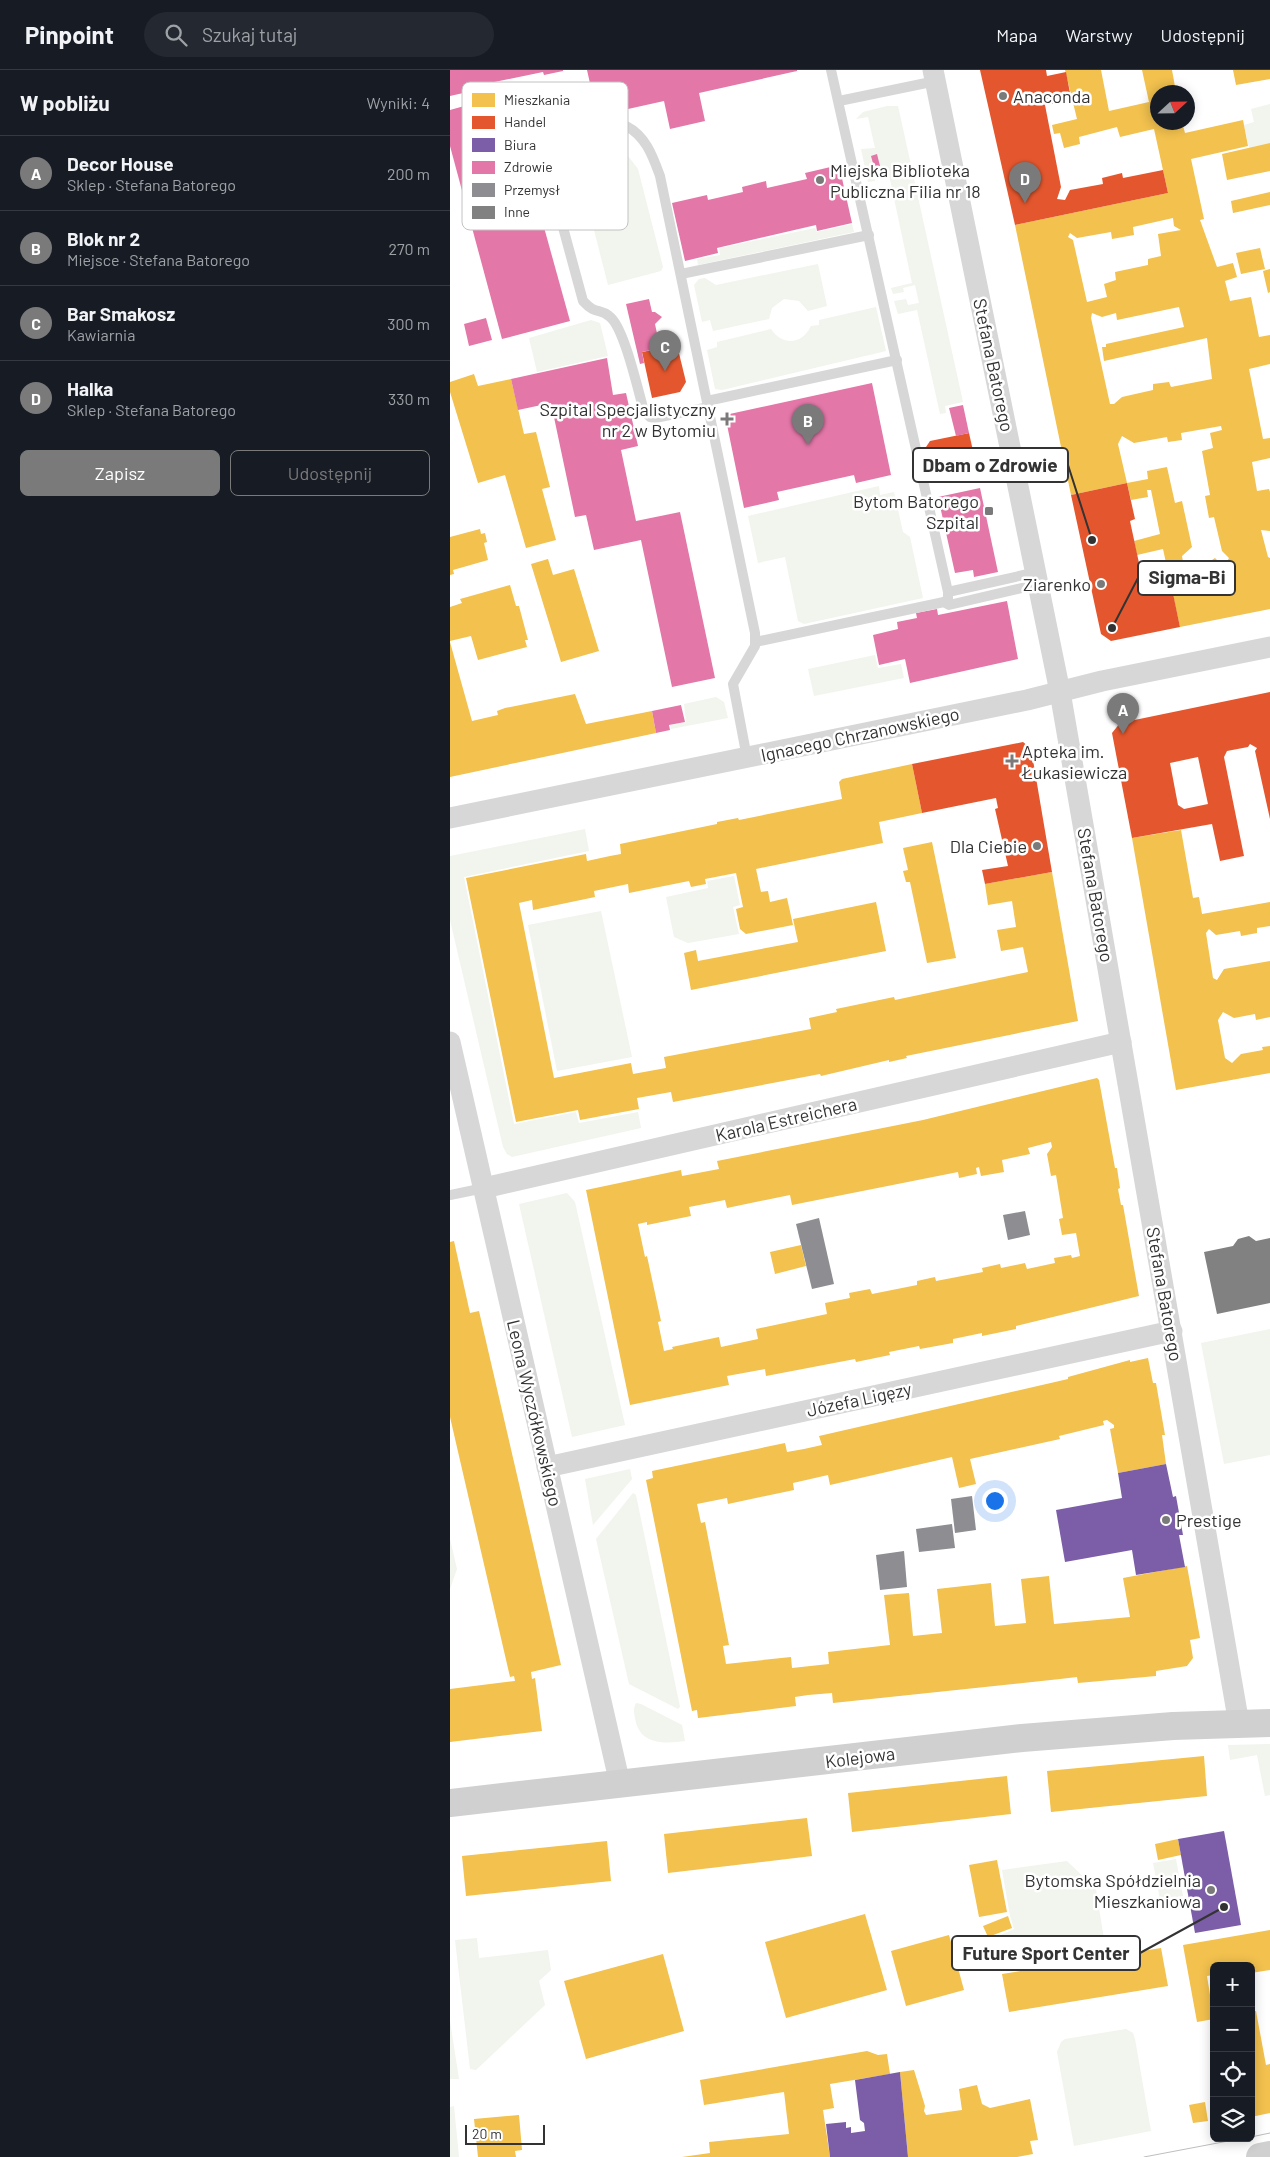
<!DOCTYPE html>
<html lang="pl">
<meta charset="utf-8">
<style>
:root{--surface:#171b24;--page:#242831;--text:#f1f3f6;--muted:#9ea1a6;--line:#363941;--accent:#7a7a7a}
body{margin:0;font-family:Barlow,sans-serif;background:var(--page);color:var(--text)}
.controls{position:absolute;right:15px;bottom:15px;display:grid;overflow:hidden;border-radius:8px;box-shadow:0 2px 12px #0003}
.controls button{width:45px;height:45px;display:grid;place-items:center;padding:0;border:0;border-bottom:1px solid var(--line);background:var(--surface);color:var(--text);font:25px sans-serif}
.compass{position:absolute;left:700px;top:15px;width:45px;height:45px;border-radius:50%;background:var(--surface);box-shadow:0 2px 12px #0003;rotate:68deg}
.scale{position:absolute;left:15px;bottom:12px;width:80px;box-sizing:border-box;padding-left:5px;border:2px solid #333;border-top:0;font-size:14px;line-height:18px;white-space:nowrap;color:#333;-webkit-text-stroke:4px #fff;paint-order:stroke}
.you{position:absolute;left:544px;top:1430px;width:18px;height:18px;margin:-12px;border:4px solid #fff;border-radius:50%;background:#1a73e8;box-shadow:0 0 0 8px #1a73e833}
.badge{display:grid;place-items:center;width:32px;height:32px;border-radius:50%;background:var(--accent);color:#fff;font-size:16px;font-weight:700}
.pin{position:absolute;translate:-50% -41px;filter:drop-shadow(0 1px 2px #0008)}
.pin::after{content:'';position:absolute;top:26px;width:18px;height:15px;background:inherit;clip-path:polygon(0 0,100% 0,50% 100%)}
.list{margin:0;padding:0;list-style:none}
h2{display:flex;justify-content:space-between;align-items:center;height:65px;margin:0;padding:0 20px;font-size:21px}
h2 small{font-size:16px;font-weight:400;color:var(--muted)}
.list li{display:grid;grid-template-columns:32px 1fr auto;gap:15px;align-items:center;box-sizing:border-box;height:75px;padding:0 20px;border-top:1px solid var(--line)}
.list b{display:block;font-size:19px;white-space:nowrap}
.list p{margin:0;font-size:16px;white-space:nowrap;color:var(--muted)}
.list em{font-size:16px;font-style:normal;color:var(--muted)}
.actions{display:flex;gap:10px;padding:15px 20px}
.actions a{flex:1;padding:11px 0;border:1px solid var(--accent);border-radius:8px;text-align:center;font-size:18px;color:var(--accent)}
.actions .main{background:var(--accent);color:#fff}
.icon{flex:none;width:28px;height:28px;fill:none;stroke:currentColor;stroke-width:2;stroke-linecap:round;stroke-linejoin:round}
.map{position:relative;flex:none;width:820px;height:2087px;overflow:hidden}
header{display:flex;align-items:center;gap:30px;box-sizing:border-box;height:70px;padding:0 25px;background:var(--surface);border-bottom:1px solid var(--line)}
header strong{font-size:24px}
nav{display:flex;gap:28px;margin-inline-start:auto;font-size:18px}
.search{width:350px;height:45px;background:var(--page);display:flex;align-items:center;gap:12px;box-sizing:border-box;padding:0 18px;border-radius:28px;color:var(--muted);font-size:19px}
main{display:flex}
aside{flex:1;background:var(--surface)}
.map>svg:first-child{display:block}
.green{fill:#f1f5ed}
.homes{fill:#f2c14e;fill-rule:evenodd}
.shops{fill:#e4572e;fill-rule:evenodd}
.offices{fill:#7b5ea7}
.health{fill:#e377a8}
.industry{fill:#8d8d92}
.building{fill:#818181}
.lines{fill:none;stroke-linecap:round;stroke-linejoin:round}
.service{stroke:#d7d7d7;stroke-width:10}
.minor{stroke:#d7d7d7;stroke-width:21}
.secondary{stroke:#d0d0d0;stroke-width:28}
.tram{stroke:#bebebe;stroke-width:1}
.poi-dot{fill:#7a7a7a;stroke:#fff;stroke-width:2}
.labels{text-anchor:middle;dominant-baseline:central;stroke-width:5;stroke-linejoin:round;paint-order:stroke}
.poi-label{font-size:18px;fill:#333;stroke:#fff;text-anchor:end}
.street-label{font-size:18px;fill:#333;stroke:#fff}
.key{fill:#fff;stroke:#c2c2c2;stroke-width:1}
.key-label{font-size:14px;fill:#333}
.leader{fill:none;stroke:#333;stroke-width:2}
.callout-dot{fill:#333;stroke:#fff;stroke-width:2}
.callout{fill:#fff;stroke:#333;stroke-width:2}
.callout-label{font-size:19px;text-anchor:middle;font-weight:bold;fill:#333}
</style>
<header>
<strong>Pinpoint</strong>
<div class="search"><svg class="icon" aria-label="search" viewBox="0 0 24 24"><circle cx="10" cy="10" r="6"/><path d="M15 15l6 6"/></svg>Szukaj tutaj</div>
<nav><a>Mapa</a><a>Warstwy</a><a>Udostępnij</a></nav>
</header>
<main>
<aside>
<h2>W pobliżu<small>Wyniki: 4</small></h2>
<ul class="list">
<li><span class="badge">A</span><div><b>Decor House</b><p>Sklep · Stefana Batorego</p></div><em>200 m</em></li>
<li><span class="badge">B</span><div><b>Blok nr 2</b><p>Miejsce · Stefana Batorego</p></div><em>270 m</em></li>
<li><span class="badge">C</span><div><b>Bar Smakosz</b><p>Kawiarnia</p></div><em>300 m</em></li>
<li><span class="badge">D</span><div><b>Halka</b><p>Sklep · Stefana Batorego</p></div><em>330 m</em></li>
</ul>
<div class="actions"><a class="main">Zapisz</a><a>Udostępnij</a></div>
</aside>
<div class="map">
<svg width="820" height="2087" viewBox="0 0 820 2087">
<rect width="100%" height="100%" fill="#fff"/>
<g class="green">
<polygon points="820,34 820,73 799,78 794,55 804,52 801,39"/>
<polygon points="437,36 448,36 513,332 495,336 496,343 490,344 467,240 448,244 444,231 456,229 458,235 469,233 465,215 453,218 454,222 443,224 441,218 462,213 438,100 423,103 425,111 418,112 411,79 425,78 418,47 406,49 413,42"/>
<polygon points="169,81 178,86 188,99 213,197 211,201 158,215 129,101 132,89"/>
<polygon points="402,154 404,162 248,195 247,189 270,185 269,178 365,158 367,162"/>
<polygon points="368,194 377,236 358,241 349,231 334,229 322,238 319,249 263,261 260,250 252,252 244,215 249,209 255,208 266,215"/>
<path d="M426,237L436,281L272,320L265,319L257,280L267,277V272L321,259C332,276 352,275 361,256L369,255V250Z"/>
<polygon points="141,250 150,253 158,286 87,302 79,268"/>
<polygon points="429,416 430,425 444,422 453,462 460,467 473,528 354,554 348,551 335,487 308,493 298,446"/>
<polygon points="425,585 428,598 451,594 454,608 364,626 358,599"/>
<polygon points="266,627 274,632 278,648 221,659 220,655 236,652 234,634"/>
<polygon points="135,759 139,781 14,807 64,1054 126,1042 129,1053 188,1042 191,1058 62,1087 57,1084 53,1077 0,850 0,786"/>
<polygon points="284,806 290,835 283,837 289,864 238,873 224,867 216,827 258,818 257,811"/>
<polygon points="151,841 182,987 107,1001 78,855"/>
<polygon points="117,1123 125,1132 175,1355 122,1367 69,1134"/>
<polygon points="820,1259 820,1385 774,1394 751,1273"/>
<polygon points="180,1399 182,1409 143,1455 135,1409"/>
<polygon points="183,1423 186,1425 230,1637 228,1639 179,1614 146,1469"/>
<polygon points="0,1469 7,1499 0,1519"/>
<path d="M186,1633L191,1634L232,1655L235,1671C215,1674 189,1675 185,1648C184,1642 183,1639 186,1633Z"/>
<polygon points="820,1674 820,1725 815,1726 807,1685 780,1690 778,1675"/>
<polygon points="726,1789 733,1826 710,1830 703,1793"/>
<polygon points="617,1791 646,1819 656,1882 555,1900 548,1866 564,1859 560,1846 552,1800"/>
<polygon points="27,1868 29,1888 98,1880 101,1900 89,1911 95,1935 26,2000 20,1999 5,1870"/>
<polygon points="0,1951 9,2009 0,2009"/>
<polygon points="676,1959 683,1963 685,1969 701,2061 624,2076 607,1982 611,1972 615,1969"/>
<polygon points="4,2036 9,2087 0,2087 0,2037"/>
</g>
<g class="homes">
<path d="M615,0H651L659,41L699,32L692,0H722L726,22H708V52H732L735,63L793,50L798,76L741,89L754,149L750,150L767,197L783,193L787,207L775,211L780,231L801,227L809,267L820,265V294L799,299L813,369L820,368V388L802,392L807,421L819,419L820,422V461L811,460L818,487L820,488V539L730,557L713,479L687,485L684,471L710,464L701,420H697L698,427L681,430L677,413L621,425L565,155L718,123L704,59L670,67L667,57L629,67L630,74L614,78L610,63L604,64L602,55L627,49ZM723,148L724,156L731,160L708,164L711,186L698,189V195L665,202L666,210L654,214L657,227L637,232L623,170L618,167L620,163L627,168L661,162L662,169L684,165L683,157ZM729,237L734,257L656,274V277H652L654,291L757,268L762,309L721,317L719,312L703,314V320L672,327L664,334H660L641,248L642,243L652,247L666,243L667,250ZM771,356L772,360L760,363L763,378L752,381L760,425L755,426L759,448L764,447L772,481L779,488L776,493L771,494L765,488L762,490L761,495L752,497L753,499L735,503L732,486L742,477L732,431L725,433L717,397L697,401L698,409L677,413L668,374L672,366L684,373L717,367L718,372L732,370L731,363Z"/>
<polygon points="783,0 820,0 820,9 786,15"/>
<polygon points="820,73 820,101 777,110 772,84"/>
<polygon points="820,122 820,135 783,143 781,131"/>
<polygon points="810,178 815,199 791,204 786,183"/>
<polygon points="820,199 820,222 818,223 813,201"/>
<polygon points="24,304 28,316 61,309 74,364 86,362 100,417 92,419 106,470 76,478 55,405 28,413 0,322 0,312"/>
<polygon points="30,459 31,464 35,463 37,472 34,473 38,490 3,500 4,504 0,505 0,467"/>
<polygon points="98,489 103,505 124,499 149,581 111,592 81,494"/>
<polygon points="60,515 66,536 69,536 78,570 75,570 77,577 28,590 21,566 0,571 0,537 12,533 10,529"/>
<polygon points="0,572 22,651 48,645 47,641 55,638 125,624 136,654 202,641 206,663 0,707"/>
<polygon points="462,694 472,743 429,752 433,773 306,799 311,822 318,821 320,832 337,828 343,855 296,864 290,859 286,839 293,837 286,803 255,809 256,814 241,817 239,811 179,823 178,814 144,821 145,827 83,840 82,830 69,833 104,1008 181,993 183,1004 216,998 214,987 361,959 359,948 387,942 386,939 444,927 445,930 578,902 573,877 551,881 547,860 566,857 562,831 538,835 535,814 602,802 628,951 456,986 457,988 439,992 439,990 371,1006 370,1004 223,1032 221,1022 187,1028 189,1039 130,1050 128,1040 66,1052 16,808 136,784 137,791 160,786 171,784 170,774 267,754 267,752 288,748 289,750 392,729 389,712 392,709"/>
<polygon points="731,760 743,828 749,827 752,844 820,832 820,856 807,858 807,863 791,866 790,861 766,865 759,859 756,863 763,908 767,910 774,899 820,891 820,947 806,950 805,944 784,948 773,942 768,950 775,988 782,993 791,984 813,980 812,977 820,976 820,1003 726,1020 682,768"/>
<polygon points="482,772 506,888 477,893 460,812 456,812 453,801 458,800 453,778"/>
<polygon points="426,832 436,881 241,920 234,883 246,880 248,891 348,872 343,849"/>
<path d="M647,1008L649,1010L665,1098H667L670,1118L668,1119L671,1135H673L689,1226L566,1256V1259L532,1266V1263L503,1269V1273L470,1279L469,1276L439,1282L440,1285L406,1292L405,1289L316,1306L315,1299L277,1306L279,1315L180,1335L136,1120L231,1100L232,1106L269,1099L267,1091L473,1050ZM601,1072L602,1077L597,1084L601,1106L606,1105L613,1148L609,1149L612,1165L626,1163L630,1186L622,1188L621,1185L604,1188L605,1193L577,1199L575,1193L551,1198L550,1194L532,1198L533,1202L486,1211L485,1207L467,1211V1215L422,1224L420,1219L399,1223L400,1228L375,1233L377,1244L306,1259L308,1269L271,1277L269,1267L222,1277L223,1279L214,1281L208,1252L211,1251L197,1186L195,1187L188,1154L197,1152V1155L241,1146L239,1137L275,1130L277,1138L340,1125L342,1135L508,1102L509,1108L527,1104L526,1098L529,1097L531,1106L554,1102L552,1090L580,1084L578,1078Z"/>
<polygon points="4,1171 20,1243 29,1241 111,1595 81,1602 82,1609 85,1608 92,1661 0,1672 0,1619 65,1611 64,1606 60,1607 0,1347 0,1172"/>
<polygon points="351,1175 356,1196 325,1204 320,1182"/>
<polygon points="698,1288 703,1313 706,1313 715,1365 712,1365 716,1394 668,1403 660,1359 664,1358 664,1355 657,1350 653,1351 654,1355 609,1366 610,1369 520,1389 526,1414 509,1418 502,1387 380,1415 378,1405 343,1413 344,1420 278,1434 277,1428 247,1434 251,1453 255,1452 279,1575 273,1576 276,1594 341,1587 342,1598 379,1594 378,1582 440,1575 434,1525 459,1523 463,1566 492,1563 487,1519 541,1513 545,1556 576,1553 571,1509 599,1506 604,1554 680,1547 673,1508 737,1496 750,1568 740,1570 743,1588 737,1596 706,1601 706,1606 628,1613 627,1607 610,1609 383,1633 382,1623 358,1625 345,1627 346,1636 248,1648 247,1640 242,1641 196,1410 203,1408 202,1401 335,1373 337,1382 354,1379 372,1375 369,1366 618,1309 618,1307 680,1290 680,1292"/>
<polygon points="754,1686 757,1726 601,1742 597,1701"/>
<polygon points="557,1706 561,1744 402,1762 398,1723"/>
<polygon points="357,1748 362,1786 218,1803 214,1764"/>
<polygon points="728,1769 731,1785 708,1790 705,1774"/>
<polygon points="157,1771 161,1811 16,1826 12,1786"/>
<polygon points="547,1790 557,1842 529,1847 519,1795"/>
<polygon points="415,1844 437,1920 336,1948 315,1872"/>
<polygon points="558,1846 562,1858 538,1867 533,1856"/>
<polygon points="820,1860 820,1900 801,1903 801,1896 764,1896 764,1905 757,1906 761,1931 764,1930 764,1949 747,1952 733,1875"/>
<polygon points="499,1865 514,1920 456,1936 441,1881"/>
<polygon points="711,1878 718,1916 559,1942 552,1904"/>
<polygon points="213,1884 234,1961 136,1989 114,1911"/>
<polygon points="806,1941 816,1995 820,1994 820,2043 801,2047 801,1942"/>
<polygon points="417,1981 428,1985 437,1984 440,2004 380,2014 384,2038 373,2040 380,2087 232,2087 260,2083 259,2072 339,2064 334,2022 254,2035 250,2010"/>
<polygon points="464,2000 475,2036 474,2041 476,2045 512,2040 509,2019 527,2015 532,2034 540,2038 580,2029 588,2070 580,2071 583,2084 567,2087 458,2087 450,2002"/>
<polygon points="755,2032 758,2051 743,2053 739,2035"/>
<polygon points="69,2045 72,2080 65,2081 66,2087 28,2087 24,2049"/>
</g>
<g class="shops">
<polygon points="530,0 596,0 597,6 616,2 620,23 605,26 607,33 595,35 611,117 607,129 615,130 620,120 653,114 652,108 672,103 673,108 713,100 718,123 565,155"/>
<polygon points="227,275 236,312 230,322 202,328 192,282"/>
<polygon points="519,363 526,394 481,403 476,377 480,371"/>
<polygon points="677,413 685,449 680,451 692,507 699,513 720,509 730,557 661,571 651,564 621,425"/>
<path d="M820,622V749L805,681L807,678L800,674L798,677L777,681L774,687L794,786L770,791L762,754L682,768L662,663L670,653ZM748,687L758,734L734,739L728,735L720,693Z"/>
<polygon points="573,672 578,676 581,690 583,690 602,802 535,814 532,800 558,796 545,739 548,738 546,728 472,743 462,694"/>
</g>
<g class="offices">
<polygon points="716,1394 723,1427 726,1426 733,1465 729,1465 735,1497 686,1505 682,1480 615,1492 606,1440 672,1428 668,1403"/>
<polygon points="774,1761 791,1855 745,1863 728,1769"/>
<polygon points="450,2002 458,2087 380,2087 376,2054 396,2052 396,2058 401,2057 401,2063 415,2061 414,2053 410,2050 405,2010"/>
</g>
<g class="health">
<polygon points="0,0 113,0 113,1 94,5 93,2 30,15 31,19 0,26"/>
<polygon points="137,0 347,0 347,1 249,23 255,51 220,59 214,31 178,39 177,33 146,40"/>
<polygon points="57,24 120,251 52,269 0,76 0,40"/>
<polygon points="427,84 430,96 424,97 421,86"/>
<polygon points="389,95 402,153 367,161 366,155 267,178 268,183 235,191 222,133 257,125 258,130 293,122 292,117 316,111 317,118 357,109 355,103"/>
<polygon points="199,229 202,242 205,242 212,247 205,254 210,278 192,282 194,293 190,294 176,234"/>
<polygon points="36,248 42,270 19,276 14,254"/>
<polygon points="157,288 163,325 176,323 188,376 171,380 186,451 230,442 265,608 222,617 191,470 144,480 136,445 125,447 101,333 68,340 61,309"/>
<polygon points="422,313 441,405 406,413 404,405 327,422 329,430 294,438 275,345"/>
<polygon points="513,335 519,363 506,366 499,338"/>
<polygon points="530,418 548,502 524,507 523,500 505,503 488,427"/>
<polygon points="557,531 568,589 460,613 455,589 429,595 423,565 448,559 447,552 467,548 466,543 487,539 488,545"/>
<polygon points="231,635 235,652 219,655 220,660 206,663 202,641"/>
</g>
<g class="industry">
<polygon points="575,1141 580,1165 558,1170 553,1145"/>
<polygon points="369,1148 384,1214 362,1219 346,1154"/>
<polygon points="522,1426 526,1460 505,1463 501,1429"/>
<polygon points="502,1454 505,1478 469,1482 466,1459"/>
<polygon points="454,1481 457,1517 430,1520 426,1485"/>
</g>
<polygon class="building" points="799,1166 806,1171 820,1168 820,1233 767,1244 754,1182 783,1176 788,1169"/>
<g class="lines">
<g class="service">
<polyline points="389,31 486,11"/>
<polyline points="231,204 419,165"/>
<polyline points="257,331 447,290"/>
<path d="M259,337L205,348L200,347L194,341C188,321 174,256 159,246C149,238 146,245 133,231L98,102C98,92 97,81 102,72C112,53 159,47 176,56C196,66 203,87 210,106L305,563V576L283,614L297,688"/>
<polyline points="498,522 587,502"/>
<polyline points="494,532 499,535 589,514"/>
<polyline points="305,572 494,532 498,529 498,522 381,0"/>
<polyline points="0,1125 34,1118"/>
</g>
<g class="minor">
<polyline points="483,0 610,622 789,1654"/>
<polyline points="0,748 577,630 652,611 820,577"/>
<polyline points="0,972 170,1714"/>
<polyline points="34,1118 671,972"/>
<polyline points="97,1397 722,1261"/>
</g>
<g class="secondary">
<polyline points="0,1733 572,1668 723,1656 820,1653"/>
<polyline points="810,2087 820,2085"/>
</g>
<g class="tram">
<polyline points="801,2067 820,2063"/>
<polyline points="694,2087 794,2068"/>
</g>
</g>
<g class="poi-dot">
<circle cx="553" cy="26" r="5"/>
<circle cx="370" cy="110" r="5"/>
<path d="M274.5 341.5h5v5h5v5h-5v5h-5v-5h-5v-5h5z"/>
<rect x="534" y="436" width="10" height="10" rx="2.5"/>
<circle cx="651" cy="514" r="5"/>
<path d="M559.5 683.5h5v5h5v5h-5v5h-5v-5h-5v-5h5z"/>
<circle cx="587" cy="776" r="5"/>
<circle cx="716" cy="1450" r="5"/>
<circle cx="761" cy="1820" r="5"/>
</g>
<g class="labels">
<g class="poi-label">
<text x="563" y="26" text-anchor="start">Anaconda</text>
<text x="380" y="100" text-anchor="start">Miejska Biblioteka<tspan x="380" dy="21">Publiczna Filia nr 18</tspan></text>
<text x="266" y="339">Szpital Specjalistyczny<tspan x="266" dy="21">nr 2 w Bytomiu</tspan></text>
<text x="529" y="431">Bytom Batorego<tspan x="529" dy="21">Szpital</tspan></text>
<text x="641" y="514">Ziarenko</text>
<text x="572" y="681" text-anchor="start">Apteka im.<tspan x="572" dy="21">Łukasiewicza</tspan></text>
<text x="577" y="776">Dla Ciebie</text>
<text x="726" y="1450" text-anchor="start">Prestige</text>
<text x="751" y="1810">Bytomska Spółdzielnia<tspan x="751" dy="21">Mieszkaniowa</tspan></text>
</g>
<g class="street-label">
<text transform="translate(544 295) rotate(78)">Stefana Batorego</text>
<text transform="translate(410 664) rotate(-12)">Ignacego Chrzanowskiego</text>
<text transform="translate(646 825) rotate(80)">Stefana Batorego</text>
<text transform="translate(336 1049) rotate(-13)">Karola Estreichera</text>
<text transform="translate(715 1224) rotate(80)">Stefana Batorego</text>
<text transform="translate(409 1329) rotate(-12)">Józefa Ligęzy</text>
<text transform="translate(85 1343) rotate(77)">Leona Wyczółkowskiego</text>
<text transform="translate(410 1687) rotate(-7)">Kolejowa</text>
</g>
</g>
<rect x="12" y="12" width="166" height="148" rx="8" class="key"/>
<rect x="22" y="23" width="23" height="14" fill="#f2c14e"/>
<rect x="22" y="46" width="23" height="13" fill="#e4572e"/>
<rect x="22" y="68" width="23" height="14" fill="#7b5ea7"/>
<rect x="22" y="91" width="23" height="13" fill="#e377a8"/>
<rect x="22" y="113" width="23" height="14" fill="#8d8d92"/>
<rect x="22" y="136" width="23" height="13" fill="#818181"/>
<g class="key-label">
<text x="54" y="35">Mieszkania</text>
<text x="54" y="57">Handel</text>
<text x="54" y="80">Biura</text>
<text x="54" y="102">Zdrowie</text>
<text x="54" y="125">Przemysł</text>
<text x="54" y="147">Inne</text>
</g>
<path class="leader" d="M642 470L618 395M662 558L688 508M774 1837L690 1883"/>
<g class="callout-dot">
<circle cx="642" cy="470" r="5"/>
<circle cx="662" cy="558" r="5"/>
<circle cx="774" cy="1837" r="5"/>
</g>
<g class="callout">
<rect x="463" y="378" width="155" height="34" rx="5"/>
<rect x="688" y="491" width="97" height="34" rx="5"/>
<rect x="502" y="1866" width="188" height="34" rx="5"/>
</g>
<g class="callout-label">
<text x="540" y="402">Dbam o Zdrowie</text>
<text x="737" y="514">Sigma-Bi</text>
<text x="596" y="1890">Future Sport Center</text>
</g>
</svg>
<div class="controls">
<button>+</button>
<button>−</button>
<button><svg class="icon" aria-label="locate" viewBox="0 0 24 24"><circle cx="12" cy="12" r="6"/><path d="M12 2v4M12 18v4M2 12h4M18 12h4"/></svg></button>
<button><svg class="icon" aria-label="layers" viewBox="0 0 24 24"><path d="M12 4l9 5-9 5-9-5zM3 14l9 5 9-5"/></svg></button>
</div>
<svg class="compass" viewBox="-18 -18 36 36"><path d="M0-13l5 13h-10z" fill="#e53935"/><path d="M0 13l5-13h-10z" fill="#9ea1a6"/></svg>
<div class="scale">20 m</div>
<div class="you"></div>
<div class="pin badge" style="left:673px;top:664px">A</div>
<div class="pin badge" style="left:358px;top:375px">B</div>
<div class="pin badge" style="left:215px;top:301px">C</div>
<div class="pin badge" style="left:575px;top:133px">D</div>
</div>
</main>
